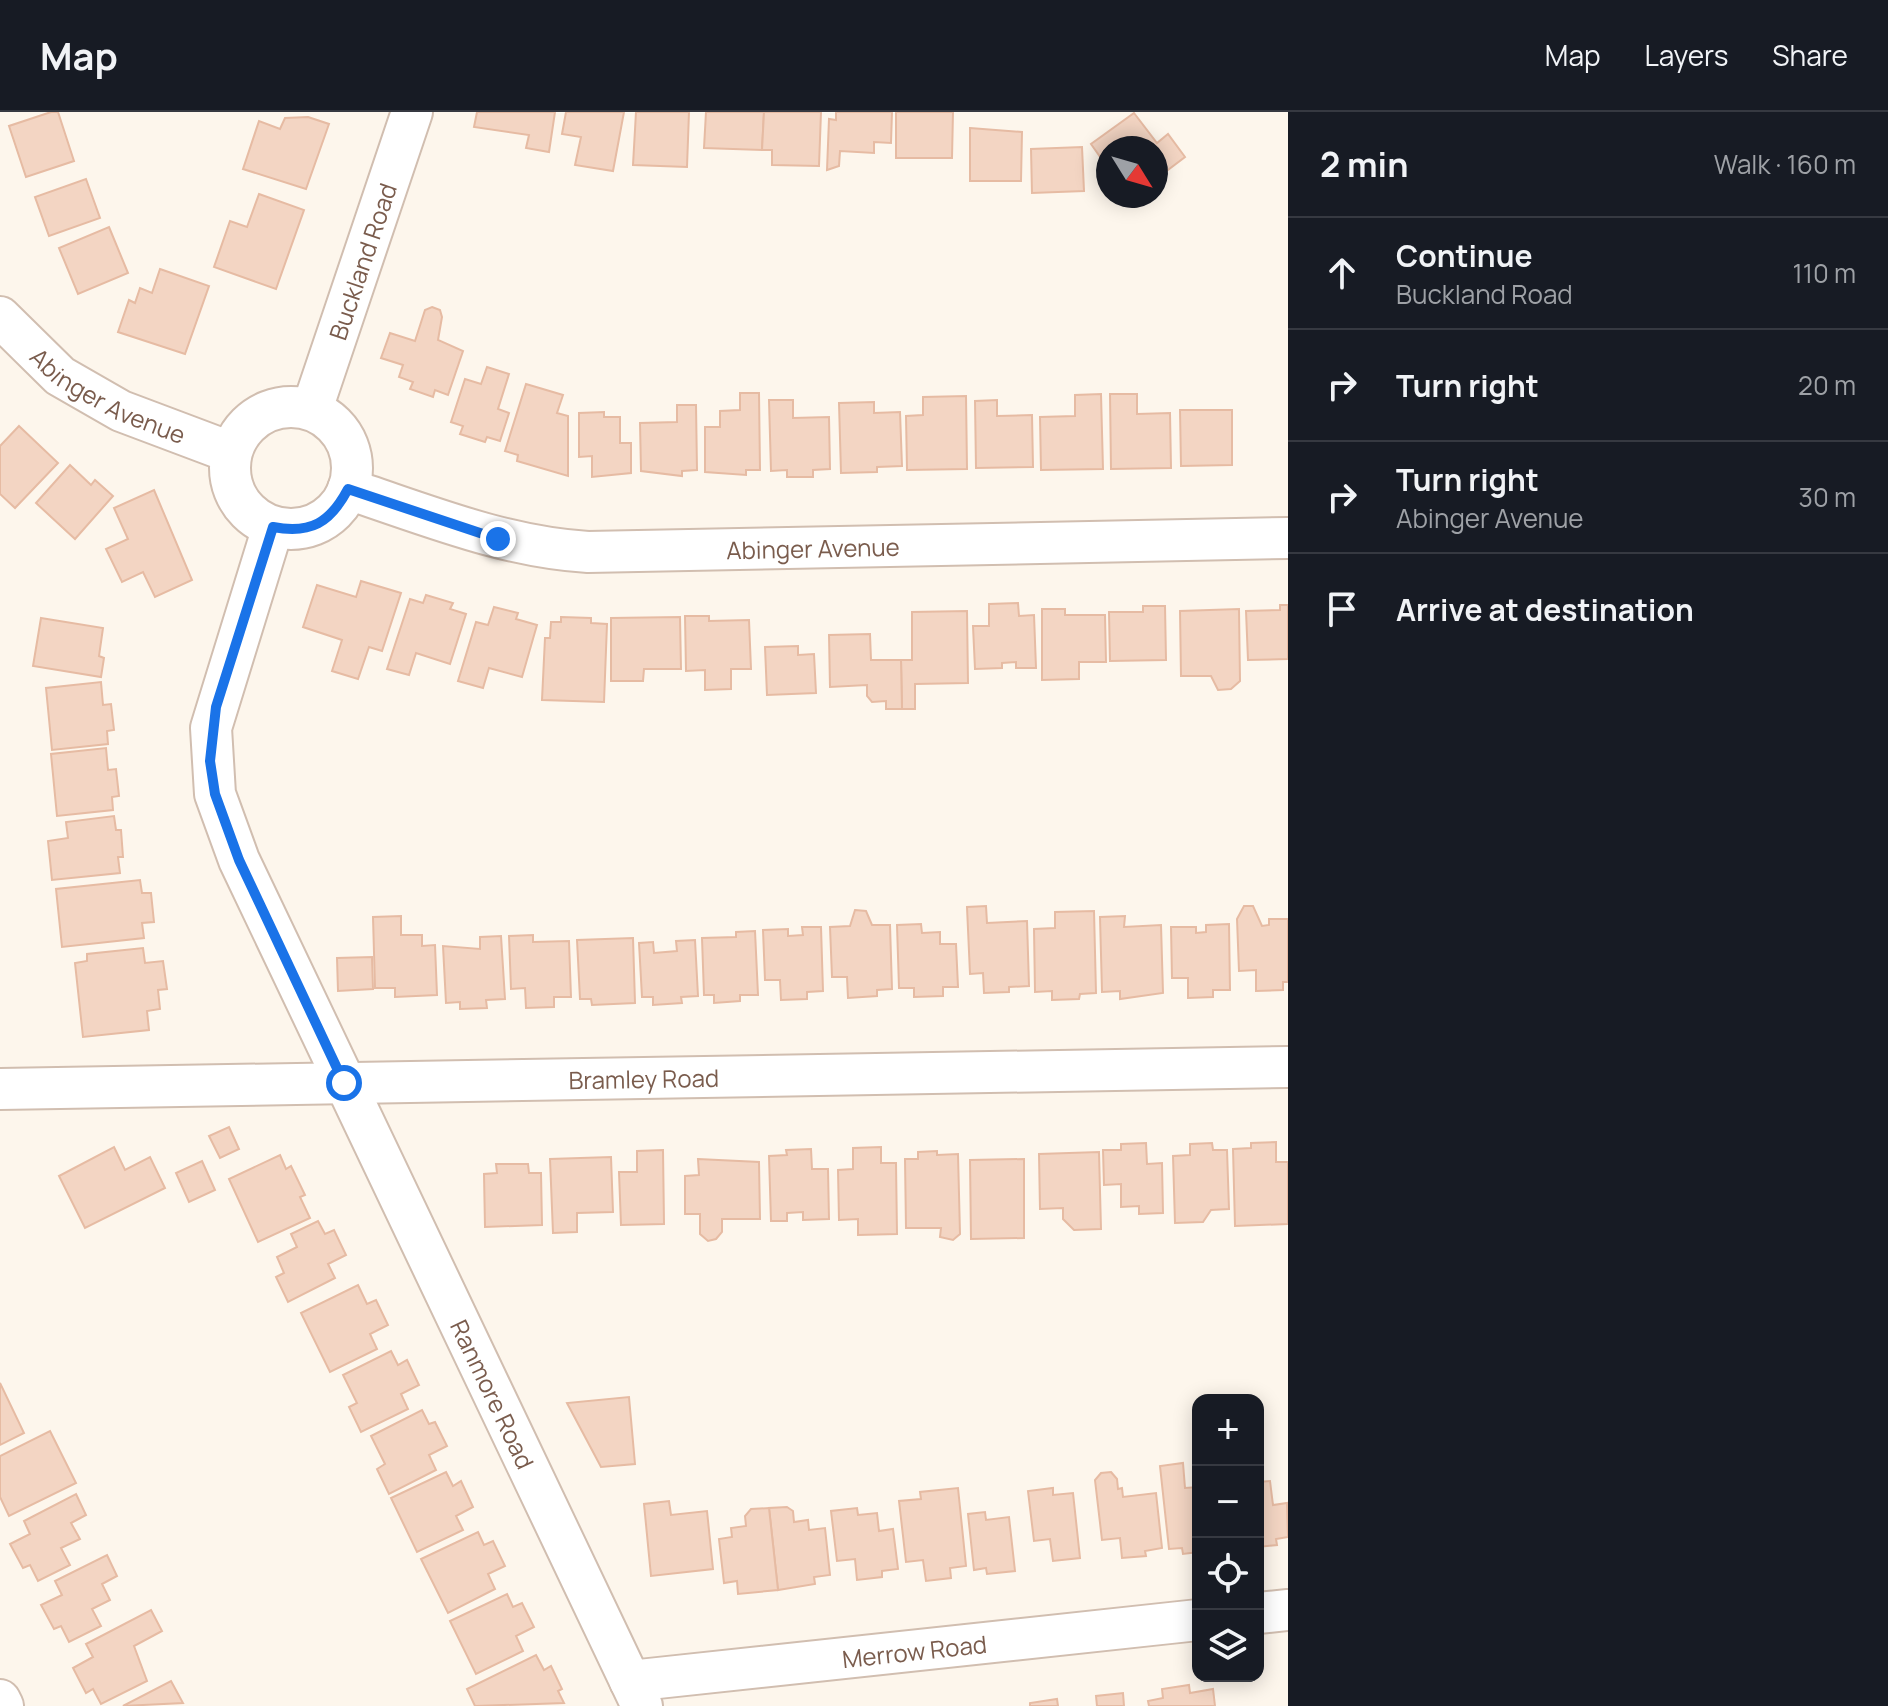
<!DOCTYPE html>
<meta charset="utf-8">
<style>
:root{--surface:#171b24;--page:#242831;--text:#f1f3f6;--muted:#9ea1a6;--line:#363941}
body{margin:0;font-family:Manrope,sans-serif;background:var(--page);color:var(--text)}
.controls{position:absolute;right:24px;bottom:24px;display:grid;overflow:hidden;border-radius:16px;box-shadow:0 4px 20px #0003}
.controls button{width:72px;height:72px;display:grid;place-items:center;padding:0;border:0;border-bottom:2px solid var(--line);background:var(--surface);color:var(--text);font:40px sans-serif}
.compass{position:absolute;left:1096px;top:24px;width:72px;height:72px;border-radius:50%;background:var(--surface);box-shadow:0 4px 20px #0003;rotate:127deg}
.stop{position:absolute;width:24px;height:24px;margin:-18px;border:6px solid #1a73e8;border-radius:50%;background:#fff}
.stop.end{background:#1a73e8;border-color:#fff;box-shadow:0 2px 8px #0008}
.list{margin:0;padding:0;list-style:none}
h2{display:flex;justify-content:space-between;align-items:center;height:104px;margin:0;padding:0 32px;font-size:34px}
h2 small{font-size:26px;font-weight:400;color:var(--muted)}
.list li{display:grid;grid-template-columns:52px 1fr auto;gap:24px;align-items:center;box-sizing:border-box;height:112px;padding:0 32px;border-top:2px solid var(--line)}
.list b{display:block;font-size:30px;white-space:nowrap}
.list p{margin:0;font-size:26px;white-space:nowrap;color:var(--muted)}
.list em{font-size:26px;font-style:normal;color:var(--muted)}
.icon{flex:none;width:44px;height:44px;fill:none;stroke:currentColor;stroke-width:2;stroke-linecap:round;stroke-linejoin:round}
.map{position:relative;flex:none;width:1288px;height:1594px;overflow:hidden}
header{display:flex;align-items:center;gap:48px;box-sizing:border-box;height:112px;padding:0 40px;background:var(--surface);border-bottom:2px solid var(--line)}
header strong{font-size:38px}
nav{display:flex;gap:44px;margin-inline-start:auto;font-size:28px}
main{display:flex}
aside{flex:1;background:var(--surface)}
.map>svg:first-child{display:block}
.building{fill:#f3d5c3;stroke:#e6bba3;stroke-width:2}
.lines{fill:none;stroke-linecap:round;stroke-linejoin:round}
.street-casing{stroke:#d1beb0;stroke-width:44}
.street{stroke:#fff;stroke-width:40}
.route{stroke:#1a73e8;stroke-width:10}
.labels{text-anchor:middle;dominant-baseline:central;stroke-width:8;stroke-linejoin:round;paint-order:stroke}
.street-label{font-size:24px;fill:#7a5c4d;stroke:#fffaf3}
</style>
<header>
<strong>Map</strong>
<nav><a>Map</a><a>Layers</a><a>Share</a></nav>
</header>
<main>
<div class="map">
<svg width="1288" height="1594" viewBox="0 0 1288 1594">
<rect width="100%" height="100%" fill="#fdf6ec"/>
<g class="building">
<polygon points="51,0 58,0 74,49 26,65 9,14"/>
<polygon points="477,0 555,0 549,40 526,36 529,23 474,15"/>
<polygon points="566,0 624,0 613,59 575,53 581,25 562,22"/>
<polygon points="636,0 689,0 687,55 633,53"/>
<polygon points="706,0 764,0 762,38 704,36"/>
<polygon points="764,0 821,0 819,54 772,53 772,38 762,38"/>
<polygon points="836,0 892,0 891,31 874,30 874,41 840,39 839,54 827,58 829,7 836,8"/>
<polygon points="896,0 953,0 952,46 896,46"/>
<polygon points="1134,1 1157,31 1168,22 1185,45 1156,67 1156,36 1108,36 1108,56 1091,32"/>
<polygon points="308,5 329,12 306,77 243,57 259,9 280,17 285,6"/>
<polygon points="970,16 1022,20 1021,69 970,69"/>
<polygon points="1082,35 1084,79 1032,81 1031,37"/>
<polygon points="86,67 100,106 49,124 35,85"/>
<polygon points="259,82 304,98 276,177 214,155 230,109 247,115"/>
<polygon points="109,115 128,161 78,182 59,136"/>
<polygon points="160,157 209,174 185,242 118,220 129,188 135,191 140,176 152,181"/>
<polygon points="432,195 440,198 442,205 438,228 463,239 448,283 435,278 433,285 410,277 413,270 399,265 403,253 381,246 390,221 415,229 425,198"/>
<polygon points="487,255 509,262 498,297 509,301 500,329 487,325 485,330 460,322 463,314 451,310 465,267 481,272"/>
<polygon points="526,272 563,283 557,301 568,304 568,364 517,349 518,343 505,339"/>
<polygon points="740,281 759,281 760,358 746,358 746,363 705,360 705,315 720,315 720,299 740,298"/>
<polygon points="1101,282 1103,357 1041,358 1040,305 1075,304 1075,283"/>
<polygon points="1110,282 1137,282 1137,302 1170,301 1171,356 1111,357"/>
<polygon points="966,284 967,357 907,358 906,304 923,303 923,285"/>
<polygon points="769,288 793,288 793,306 829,305 830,357 813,358 813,365 787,365 787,358 771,359"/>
<polygon points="997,288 997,304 1032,303 1033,355 976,356 975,289"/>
<polygon points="874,290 874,301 900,300 902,354 877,355 877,360 841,361 839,291"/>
<polygon points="677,293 696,293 697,358 682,359 682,364 641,359 640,311 677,310"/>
<polygon points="1180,298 1232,298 1232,353 1181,354"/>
<polygon points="604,300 604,305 620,305 620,331 631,331 631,361 592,365 592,344 579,345 579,301"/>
<polygon points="19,314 58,351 15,396 0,382 0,334"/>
<polygon points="70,353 91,373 95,368 113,384 75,427 36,391"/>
<polygon points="154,378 192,468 155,485 143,460 122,470 106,437 128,427 114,396"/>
<polygon points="361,469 401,481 382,539 369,535 358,567 332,559 342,528 303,515 317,473 356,485"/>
<polygon points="426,483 453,491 450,497 466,502 450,552 416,541 409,563 387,557 410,487 423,491"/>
<polygon points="1018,491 1019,504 1034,503 1036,556 1016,556 1016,550 1002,551 1002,556 975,557 973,514 989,514 989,492"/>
<polygon points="1280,493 1288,493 1288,547 1248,548 1246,499 1280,498"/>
<polygon points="1143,494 1165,494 1166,548 1110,549 1109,500 1143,500"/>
<polygon points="494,495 518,501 516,507 537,513 522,565 489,556 483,576 458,569 476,510 488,513"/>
<polygon points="1042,497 1065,497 1065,503 1105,503 1106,550 1079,550 1079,567 1042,568"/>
<polygon points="1239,497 1240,569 1231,577 1218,578 1211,564 1181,564 1180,499"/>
<polygon points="967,499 968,571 915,572 915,597 902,597 901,548 912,548 912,500"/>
<polygon points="685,504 709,504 709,509 749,508 751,557 731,557 731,577 705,578 705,558 686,559"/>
<polygon points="561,505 591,506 591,511 607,512 604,590 542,588 545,526 550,526 551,510 561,510"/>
<polygon points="680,505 681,557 644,557 643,569 611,569 611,506"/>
<polygon points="41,506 103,516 99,544 104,546 101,565 33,554"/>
<polygon points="870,522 871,548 901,548 902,597 886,597 886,589 872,590 867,584 867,573 830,575 829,523"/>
<polygon points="798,534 798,543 814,542 816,581 767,583 765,535"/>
<polygon points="101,570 103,593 111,592 114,618 107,619 108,632 52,638 46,576"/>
<polygon points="106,636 108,658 116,657 119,684 112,685 113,698 57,704 51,642"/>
<polygon points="114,704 116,718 121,718 123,745 118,745 120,761 52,768 48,729 68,726 66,710"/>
<polygon points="140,768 142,781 151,781 154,810 142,811 144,826 62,835 56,777"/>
<polygon points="986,794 987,811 1027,809 1029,874 1009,875 1009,880 984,881 983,861 970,862 967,795"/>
<polygon points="1244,794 1253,794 1262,814 1269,813 1269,807 1288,807 1288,870 1283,870 1283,878 1256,879 1256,858 1239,859 1237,807"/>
<polygon points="855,798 866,799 872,813 890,813 892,877 877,878 877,884 848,886 847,865 832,865 830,815 850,814"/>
<polygon points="1094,799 1096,881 1080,882 1079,887 1052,888 1052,879 1035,880 1034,817 1055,816 1055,800"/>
<polygon points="401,804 401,823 422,823 422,834 435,833 437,883 395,885 395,876 375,876 373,805"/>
<polygon points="1125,804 1124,815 1161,813 1163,881 1120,887 1120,879 1102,880 1100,805"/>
<polygon points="921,812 922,821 940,820 940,832 956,832 958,875 943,875 943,884 914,885 914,876 899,876 897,813"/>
<polygon points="1229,812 1230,878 1213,878 1213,885 1188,886 1188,866 1172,866 1171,815 1196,815 1196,821 1206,820 1206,813"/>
<polygon points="802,815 821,815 823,879 807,880 807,887 781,888 780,868 765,868 763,818 788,817 788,824 803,823"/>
<polygon points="755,819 758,883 740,883 740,889 714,891 714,883 704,883 702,826 736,825 736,820"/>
<polygon points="533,823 533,830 569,829 571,885 554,885 554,895 526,896 525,876 511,877 509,824"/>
<polygon points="501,824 505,887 486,888 487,896 460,897 460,890 446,891 443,834 480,837 480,825"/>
<polygon points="633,826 635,891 592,893 591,887 580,887 577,828"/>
<polygon points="695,828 698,884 681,885 682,891 653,893 653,885 642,885 639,831 653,830 654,841 677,839 676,829"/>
<polygon points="143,836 145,851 163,849 167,877 158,878 160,897 147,899 149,918 83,925 75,851 87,849 87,842"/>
<polygon points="372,845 373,877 338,879 337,846"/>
<polygon points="229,1015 239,1037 220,1046 209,1024"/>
<polygon points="1276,1030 1276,1050 1288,1050 1288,1112 1235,1114 1233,1037 1251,1036 1251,1031"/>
<polygon points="1146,1031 1147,1052 1162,1051 1163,1101 1139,1102 1139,1094 1121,1095 1121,1072 1104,1073 1103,1038 1121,1038 1121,1032"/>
<polygon points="1212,1031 1213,1038 1227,1038 1229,1097 1211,1098 1203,1110 1175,1111 1173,1044 1190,1043 1190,1032"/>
<polygon points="114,1035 125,1058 150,1045 165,1076 85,1116 59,1064"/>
<polygon points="881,1035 881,1051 896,1051 897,1122 858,1123 858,1107 839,1108 838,1058 853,1057 853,1036"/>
<polygon points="811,1037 812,1057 828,1057 829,1107 803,1108 803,1100 787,1101 787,1109 771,1109 769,1044 787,1043 786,1038"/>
<polygon points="663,1038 664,1112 621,1113 619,1060 637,1060 637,1039"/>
<polygon points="937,1039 937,1043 958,1042 960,1122 953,1128 940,1125 941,1116 906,1116 905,1047 918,1047 918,1040"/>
<polygon points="1099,1040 1101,1117 1074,1118 1063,1107 1063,1096 1040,1097 1039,1042"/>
<polygon points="280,1043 286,1057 291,1054 305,1083 300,1085 310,1106 258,1130 229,1067"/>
<polygon points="611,1045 613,1100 577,1101 577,1120 553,1121 550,1047"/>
<polygon points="698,1047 759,1050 760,1107 722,1107 722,1120 716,1127 708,1129 700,1122 700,1102 685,1102 685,1064 699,1063"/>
<polygon points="1024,1047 1024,1126 971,1127 970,1048"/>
<polygon points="202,1049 215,1078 189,1090 176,1061"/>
<polygon points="496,1052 528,1052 529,1061 541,1061 542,1113 485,1115 484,1062 497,1061"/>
<polygon points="318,1109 325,1122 334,1118 346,1143 328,1152 335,1166 288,1190 276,1165 284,1161 277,1145 297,1135 291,1122"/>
<polygon points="358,1173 367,1192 376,1188 388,1213 370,1222 377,1237 330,1260 301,1201"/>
<polygon points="391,1239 398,1253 407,1248 419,1273 401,1282 408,1297 361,1320 349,1295 357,1291 343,1263"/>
<polygon points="0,1271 24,1321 0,1333"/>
<polygon points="629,1285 635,1352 601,1355 567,1291"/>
<polygon points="422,1298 429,1312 435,1310 447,1334 429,1343 436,1358 389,1382 377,1357 385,1352 371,1324"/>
<polygon points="50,1319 76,1371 9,1404 0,1385 0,1344"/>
<polygon points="1183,1351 1185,1376 1198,1375 1198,1440 1183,1442 1182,1436 1169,1437 1160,1354"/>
<polygon points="446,1360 453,1374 461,1369 473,1395 456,1404 463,1418 417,1440 391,1386"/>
<polygon points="1111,1360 1117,1367 1118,1377 1122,1376 1123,1385 1156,1381 1162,1436 1145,1439 1146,1444 1122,1446 1120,1426 1102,1428 1095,1368 1101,1361"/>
<polygon points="1270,1369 1273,1393 1287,1391 1288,1425 1276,1427 1277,1433 1258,1435 1258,1370"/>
<polygon points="958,1376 966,1454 950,1456 951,1466 926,1469 923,1448 906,1450 899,1389 921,1387 920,1380"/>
<polygon points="1053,1376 1053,1383 1073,1381 1080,1446 1053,1449 1050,1427 1034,1429 1028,1379"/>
<polygon points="76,1382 86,1403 71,1411 80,1427 61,1436 70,1453 38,1469 30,1453 23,1456 10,1432 30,1422 24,1409"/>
<polygon points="669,1389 671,1403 707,1399 713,1457 651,1464 644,1392"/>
<polygon points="787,1395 793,1399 794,1410 808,1408 809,1418 825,1416 830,1463 814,1465 815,1472 778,1478 769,1396"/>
<polygon points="769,1396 778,1478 738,1482 737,1469 724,1471 719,1427 732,1425 731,1416 746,1414 745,1404 751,1397"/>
<polygon points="857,1396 858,1403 877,1401 879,1419 893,1417 898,1457 882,1459 882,1465 857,1468 855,1447 837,1449 831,1399"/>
<polygon points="985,1400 986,1408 1009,1405 1015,1459 987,1462 986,1456 974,1458 968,1402"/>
<polygon points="478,1420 484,1433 493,1429 505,1454 488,1462 495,1477 448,1501 421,1447"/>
<polygon points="107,1443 117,1464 102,1472 110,1488 92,1497 101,1514 69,1530 61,1514 54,1517 41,1493 62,1483 55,1469"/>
<polygon points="507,1482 513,1495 522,1491 534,1515 516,1524 523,1539 476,1562 450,1509"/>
<polygon points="151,1498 162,1519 134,1534 147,1569 101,1592 93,1577 86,1581 73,1556 93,1545 86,1532"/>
<polygon points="536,1543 544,1558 551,1554 562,1577 558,1579 564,1591 475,1594 467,1577"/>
<polygon points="171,1569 183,1591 123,1594"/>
<polygon points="1189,1573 1190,1581 1213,1577 1215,1594 1149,1594 1148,1589 1163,1586 1162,1577"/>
<polygon points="1123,1581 1124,1594 1097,1594 1096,1584"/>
<polygon points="1057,1587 1058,1594 1030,1594 1030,1591"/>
</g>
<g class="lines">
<defs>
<g id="street">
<path id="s1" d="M0,205L60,264L121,299L230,340"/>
<circle cx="291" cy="356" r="61"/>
<path id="s2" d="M312,297L412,0"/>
<path id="s3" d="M348,377C427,403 504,435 588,440L1288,426"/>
<path id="s4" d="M273,415L211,616L215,682L239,748L642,1594"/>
<path id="s5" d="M0,977L1288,955"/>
<polyline points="1258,1501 1288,1498"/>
<path id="s6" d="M630,1569L1198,1508"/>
<polyline points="0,1588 3,1594"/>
</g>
</defs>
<use href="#street" class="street-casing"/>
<use href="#street" class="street"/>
</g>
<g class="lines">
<path class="route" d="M344,971L239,748L215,682L210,649L216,595L273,415C311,422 330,411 348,377L498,427"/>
</g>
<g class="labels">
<g class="street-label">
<text stroke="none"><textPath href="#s2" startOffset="156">Buckland Road</textPath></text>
<text stroke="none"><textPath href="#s1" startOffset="136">Abinger Avenue</textPath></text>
<text stroke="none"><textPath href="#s3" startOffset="474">Abinger Avenue</textPath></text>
<text stroke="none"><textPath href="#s5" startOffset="644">Bramley Road</textPath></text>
<text stroke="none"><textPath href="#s4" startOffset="938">Ranmore Road</textPath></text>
<text stroke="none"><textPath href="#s6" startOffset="286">Merrow Road</textPath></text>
</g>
</g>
</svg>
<div class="controls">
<button>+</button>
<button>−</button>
<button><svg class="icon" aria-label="locate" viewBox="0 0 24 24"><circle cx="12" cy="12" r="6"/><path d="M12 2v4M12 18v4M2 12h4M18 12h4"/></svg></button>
<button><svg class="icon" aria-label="layers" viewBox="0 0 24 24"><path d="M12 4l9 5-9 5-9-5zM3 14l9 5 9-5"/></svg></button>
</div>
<svg class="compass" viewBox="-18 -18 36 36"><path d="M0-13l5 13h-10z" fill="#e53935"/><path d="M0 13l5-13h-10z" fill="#9ea1a6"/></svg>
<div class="stop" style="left:344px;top:971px"></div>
<div class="stop end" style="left:498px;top:427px"></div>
</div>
<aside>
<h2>2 min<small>Walk · 160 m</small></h2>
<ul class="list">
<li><svg class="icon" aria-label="ahead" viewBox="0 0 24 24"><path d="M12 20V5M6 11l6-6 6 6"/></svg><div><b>Continue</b><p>Buckland Road</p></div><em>110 m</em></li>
<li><svg class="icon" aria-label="right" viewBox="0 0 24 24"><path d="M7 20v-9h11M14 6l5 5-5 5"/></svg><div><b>Turn right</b></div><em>20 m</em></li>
<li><svg class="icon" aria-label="right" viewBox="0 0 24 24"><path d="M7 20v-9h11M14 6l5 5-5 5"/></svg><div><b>Turn right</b><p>Abinger Avenue</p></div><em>30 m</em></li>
<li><svg class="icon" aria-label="arrive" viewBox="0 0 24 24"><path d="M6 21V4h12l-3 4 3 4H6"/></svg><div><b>Arrive at destination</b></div></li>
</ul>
</aside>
</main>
